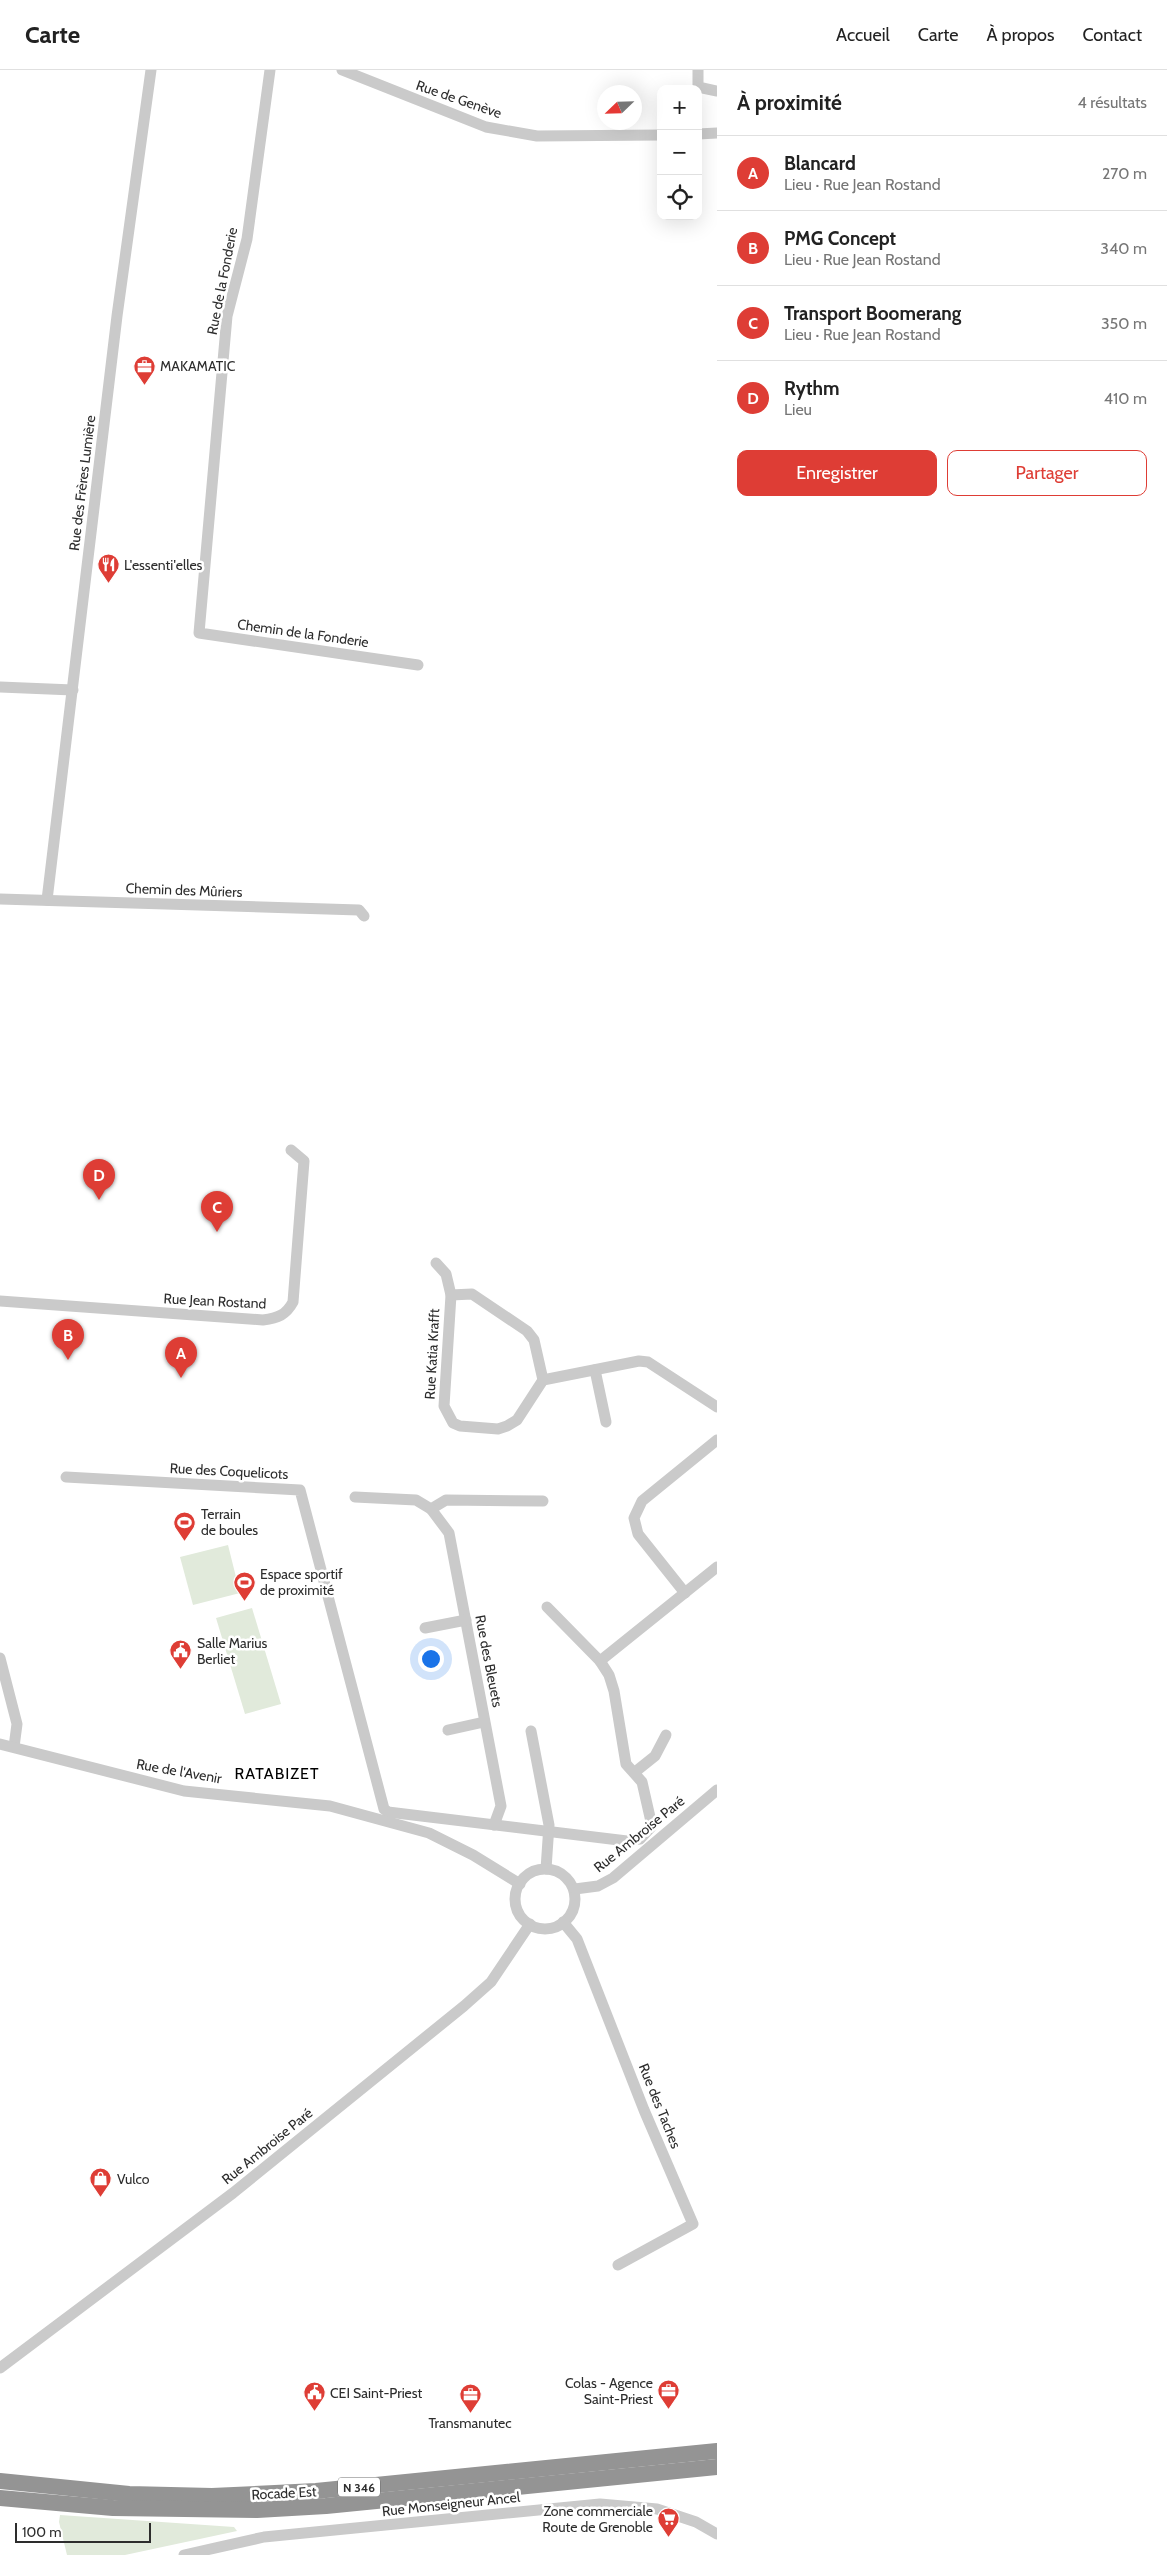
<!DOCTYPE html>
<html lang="fr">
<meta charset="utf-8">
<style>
:root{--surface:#fff;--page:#f2f2f2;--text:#222;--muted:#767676;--line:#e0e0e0;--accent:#de3d35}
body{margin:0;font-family:Cabin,sans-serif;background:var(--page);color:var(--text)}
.controls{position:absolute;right:15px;top:15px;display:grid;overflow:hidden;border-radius:10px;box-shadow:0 5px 20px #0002}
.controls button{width:45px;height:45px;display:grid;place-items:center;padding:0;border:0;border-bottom:1px solid var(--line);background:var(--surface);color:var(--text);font:25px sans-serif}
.compass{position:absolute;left:597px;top:15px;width:45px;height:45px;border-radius:50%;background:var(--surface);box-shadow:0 5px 20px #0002;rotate:247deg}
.scale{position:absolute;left:15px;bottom:12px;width:136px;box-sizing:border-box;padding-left:5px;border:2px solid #2d2d2d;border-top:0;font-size:14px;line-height:18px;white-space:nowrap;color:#2d2d2d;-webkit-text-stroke:4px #fff;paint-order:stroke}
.you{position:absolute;left:430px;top:1588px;width:18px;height:18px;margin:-12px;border:4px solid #fff;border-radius:50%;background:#1a73e8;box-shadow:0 0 0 8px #1a73e833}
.badge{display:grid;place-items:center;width:32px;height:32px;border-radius:50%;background:var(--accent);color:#fff;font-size:16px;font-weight:700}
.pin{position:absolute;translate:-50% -41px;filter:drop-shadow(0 1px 2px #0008)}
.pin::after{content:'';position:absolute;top:26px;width:18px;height:15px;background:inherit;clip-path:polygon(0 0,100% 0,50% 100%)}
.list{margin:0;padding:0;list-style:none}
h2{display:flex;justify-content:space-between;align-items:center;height:65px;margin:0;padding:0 20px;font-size:21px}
h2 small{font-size:16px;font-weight:400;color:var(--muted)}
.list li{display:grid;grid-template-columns:32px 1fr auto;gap:15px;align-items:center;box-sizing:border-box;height:75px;padding:0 20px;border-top:1px solid var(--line)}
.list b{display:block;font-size:19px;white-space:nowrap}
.list p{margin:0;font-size:16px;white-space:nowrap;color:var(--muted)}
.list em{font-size:16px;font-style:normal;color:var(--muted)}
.actions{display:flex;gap:10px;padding:15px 20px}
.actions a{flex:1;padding:11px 0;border:1px solid var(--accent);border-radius:10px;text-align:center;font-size:18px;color:var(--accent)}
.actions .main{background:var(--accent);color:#fff}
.icon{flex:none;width:28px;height:28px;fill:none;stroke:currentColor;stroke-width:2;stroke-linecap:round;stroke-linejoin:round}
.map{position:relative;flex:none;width:717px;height:2485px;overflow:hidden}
header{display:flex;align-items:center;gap:30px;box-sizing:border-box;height:70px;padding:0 25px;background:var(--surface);border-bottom:1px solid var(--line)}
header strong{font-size:24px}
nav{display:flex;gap:28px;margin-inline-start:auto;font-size:18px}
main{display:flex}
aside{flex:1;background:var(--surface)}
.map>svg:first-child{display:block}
.green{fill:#e1eadb}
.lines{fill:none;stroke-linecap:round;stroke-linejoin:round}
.minor{stroke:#cacaca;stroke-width:11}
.highway{stroke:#949494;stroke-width:16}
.labels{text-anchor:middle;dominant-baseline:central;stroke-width:5;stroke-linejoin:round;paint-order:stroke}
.shield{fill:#fff;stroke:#6c6c6c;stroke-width:1}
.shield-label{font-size:12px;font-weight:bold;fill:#2d2d2d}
.street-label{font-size:14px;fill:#2d2d2d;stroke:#fff}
.poi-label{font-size:14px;fill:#2d2d2d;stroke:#fff;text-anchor:start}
.quarter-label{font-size:16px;letter-spacing:1px;fill:#000;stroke:#fff}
</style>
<header>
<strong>Carte</strong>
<nav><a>Accueil</a><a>Carte</a><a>À propos</a><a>Contact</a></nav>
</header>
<main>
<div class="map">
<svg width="717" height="2485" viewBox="0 0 717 2485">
<rect width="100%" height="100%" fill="#fff"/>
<g class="green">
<polygon points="228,1475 240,1523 193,1535 180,1487"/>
<polygon points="252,1538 281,1634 245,1644 216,1548"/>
<polygon points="60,2445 234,2457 237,2461 125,2485 67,2485 59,2452"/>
</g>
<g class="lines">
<g class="minor">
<polyline points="270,0 247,169 227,246 199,563 418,595"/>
<polyline points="342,0 486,57 537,66 661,65"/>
<polyline points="698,0 698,17 717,21"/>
<polyline points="698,64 717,63"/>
<polyline points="0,617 73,620"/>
<polyline points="0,829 359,840 364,846"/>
<polyline points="47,830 117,246 151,0"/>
<polyline points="436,1193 446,1204 451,1225 444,1336 453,1353 460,1356 498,1359 507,1356 517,1350 543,1310"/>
<polyline points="451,1225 472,1224 527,1261 534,1270 543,1310 639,1291 648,1292 717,1337"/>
<path d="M0,1231L263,1250C278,1248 286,1245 293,1232L304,1091L291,1080"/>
<polyline points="595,1300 606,1352"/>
<polyline points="66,1407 300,1420 384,1739 388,1742 627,1771 640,1769 652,1756 642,1712 626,1694 614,1621 609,1605 600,1591 547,1537"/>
<polyline points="355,1427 416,1430 431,1439 446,1430 543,1431"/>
<polyline points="431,1439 449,1463 501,1736 494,1755"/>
<polyline points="685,1523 638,1464 634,1448 642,1431 717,1370"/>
<polyline points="425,1558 466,1550"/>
<polyline points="0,1588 17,1654 14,1677"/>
<polyline points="600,1591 717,1497"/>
<polyline points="448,1660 484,1652"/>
<polyline points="531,1661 549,1755 546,1799"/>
<polyline points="0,1674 184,1721 330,1736 429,1763 473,1785 520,1814"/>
<polyline points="635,1702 655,1686 666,1665"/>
<circle cx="545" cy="1829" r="30"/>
<polyline points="575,1819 598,1816 613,1808 717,1720"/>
<polyline points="563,1852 577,1869 644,2040 693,2154 618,2195"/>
<polyline points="0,2298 233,2123 464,1936 491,1912 530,1854"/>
<polyline points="184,2485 264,2467 600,2434 657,2439 696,2452 717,2464"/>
</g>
<g class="highway">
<polyline points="0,2411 129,2424 212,2426 316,2421 717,2381"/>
<polyline points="0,2428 113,2438 257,2440 326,2436 717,2397"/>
</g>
</g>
<defs>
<symbol id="office-pin" viewBox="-11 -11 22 30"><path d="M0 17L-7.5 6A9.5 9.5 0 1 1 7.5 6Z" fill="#de3d35" stroke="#fff"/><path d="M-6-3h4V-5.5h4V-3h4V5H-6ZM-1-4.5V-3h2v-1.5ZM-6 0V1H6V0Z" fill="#fff"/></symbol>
<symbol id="restaurant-pin" viewBox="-11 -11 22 30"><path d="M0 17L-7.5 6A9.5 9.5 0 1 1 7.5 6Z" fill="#de3d35" stroke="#fff"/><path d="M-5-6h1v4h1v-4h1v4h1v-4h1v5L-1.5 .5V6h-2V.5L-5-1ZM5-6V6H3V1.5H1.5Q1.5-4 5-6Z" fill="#fff"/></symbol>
<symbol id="stadium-pin" viewBox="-11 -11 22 30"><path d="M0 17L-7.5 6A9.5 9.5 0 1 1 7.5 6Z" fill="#de3d35" stroke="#fff"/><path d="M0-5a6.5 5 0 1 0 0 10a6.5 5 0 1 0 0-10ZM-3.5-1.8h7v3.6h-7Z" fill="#fff"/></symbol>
<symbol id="civic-pin" viewBox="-11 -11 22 30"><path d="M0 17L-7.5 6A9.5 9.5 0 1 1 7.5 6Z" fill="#de3d35" stroke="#fff"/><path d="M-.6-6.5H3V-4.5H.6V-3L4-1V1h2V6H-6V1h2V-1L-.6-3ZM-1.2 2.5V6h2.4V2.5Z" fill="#fff"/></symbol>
<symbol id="shop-pin" viewBox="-11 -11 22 30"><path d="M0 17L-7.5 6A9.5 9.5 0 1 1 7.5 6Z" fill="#de3d35" stroke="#fff"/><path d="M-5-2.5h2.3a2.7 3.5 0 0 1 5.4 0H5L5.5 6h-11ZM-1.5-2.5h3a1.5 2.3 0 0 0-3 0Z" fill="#fff"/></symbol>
<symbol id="supermarket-pin" viewBox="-11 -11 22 30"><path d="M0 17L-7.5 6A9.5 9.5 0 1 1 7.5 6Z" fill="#de3d35" stroke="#fff"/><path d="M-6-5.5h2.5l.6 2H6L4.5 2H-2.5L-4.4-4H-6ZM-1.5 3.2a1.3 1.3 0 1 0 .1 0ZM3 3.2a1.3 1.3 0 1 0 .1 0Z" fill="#fff"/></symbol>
</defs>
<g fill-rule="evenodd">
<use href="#office-pin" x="132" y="284" width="25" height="34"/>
<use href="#restaurant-pin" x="96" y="482" width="25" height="34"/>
<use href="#stadium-pin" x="172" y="1440" width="25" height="34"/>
<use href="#stadium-pin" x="232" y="1500" width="25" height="34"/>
<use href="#civic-pin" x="168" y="1568" width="25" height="34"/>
<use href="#shop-pin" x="88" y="2096" width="25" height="34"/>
<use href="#office-pin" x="656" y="2308" width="25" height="34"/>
<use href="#civic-pin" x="302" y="2310" width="25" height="34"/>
<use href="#office-pin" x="458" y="2312" width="25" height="34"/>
<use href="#supermarket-pin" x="656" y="2436" width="25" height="34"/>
</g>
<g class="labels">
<rect class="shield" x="338" y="2407.5" width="42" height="19" rx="4"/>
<g class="shield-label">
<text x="359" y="2417">N 346</text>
</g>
<g class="street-label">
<text transform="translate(459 29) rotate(19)">Rue de Genève</text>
<text transform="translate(222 211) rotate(-79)">Rue de la Fonderie</text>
<text transform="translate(82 413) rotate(-83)">Rue des Frères Lumière</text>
<text transform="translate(303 563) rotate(8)">Chemin de la Fonderie</text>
<text transform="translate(184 820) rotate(2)">Chemin des Mûriers</text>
<text transform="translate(215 1231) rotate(3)">Rue Jean Rostand</text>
<text transform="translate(432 1284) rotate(-87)">Rue Katia Krafft</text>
<text transform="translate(229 1401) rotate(3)">Rue des Coquelicots</text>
<text transform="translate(489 1591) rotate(79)">Rue des Bleuets</text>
<text transform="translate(179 1701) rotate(10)">Rue de l'Avenir</text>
<text transform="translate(639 1764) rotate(-39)">Rue Ambroise Paré</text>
<text transform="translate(660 2036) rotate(68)">Rue des Taches</text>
<text transform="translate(267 2076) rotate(-39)">Rue Ambroise Paré</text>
<text transform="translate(284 2423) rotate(-3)">Rocade Est</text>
<text transform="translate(451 2434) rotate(-6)">Rue Monseigneur Ancel</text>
</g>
<g class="poi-label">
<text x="160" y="296">MAKAMATIC</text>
<text x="124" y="495">L'essenti'elles</text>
<text x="201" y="1444">Terrain<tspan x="201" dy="16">de boules</tspan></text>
<text x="260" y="1504">Espace sportif<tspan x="260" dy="16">de proximité</tspan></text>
<text x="197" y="1573">Salle Marius<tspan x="197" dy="16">Berliet</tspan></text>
<text x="117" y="2109">Vulco</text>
<text x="653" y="2313" text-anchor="end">Colas - Agence<tspan x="653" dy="16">Saint-Priest</tspan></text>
<text x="330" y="2323">CEI Saint-Priest</text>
<text x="470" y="2353" text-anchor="middle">Transmanutec</text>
<text x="653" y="2441" text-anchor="end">Zone commerciale<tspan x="653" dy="16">Route de Grenoble</tspan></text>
</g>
<g class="quarter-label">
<text x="277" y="1703">RATABIZET</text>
</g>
</g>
</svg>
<div class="controls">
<button>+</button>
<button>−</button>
<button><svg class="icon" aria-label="locate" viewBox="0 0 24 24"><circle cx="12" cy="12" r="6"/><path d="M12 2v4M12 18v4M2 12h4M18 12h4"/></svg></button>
</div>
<svg class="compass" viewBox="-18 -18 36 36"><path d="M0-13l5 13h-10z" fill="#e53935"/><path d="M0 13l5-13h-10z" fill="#767676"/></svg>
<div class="scale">100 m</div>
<div class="you"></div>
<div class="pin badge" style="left:181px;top:1308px">A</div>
<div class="pin badge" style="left:68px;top:1290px">B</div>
<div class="pin badge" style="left:217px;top:1162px">C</div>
<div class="pin badge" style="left:99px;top:1130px">D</div>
</div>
<aside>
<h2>À proximité<small>4 résultats</small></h2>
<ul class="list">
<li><span class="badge">A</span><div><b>Blancard</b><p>Lieu · Rue Jean Rostand</p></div><em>270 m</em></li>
<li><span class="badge">B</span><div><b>PMG Concept</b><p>Lieu · Rue Jean Rostand</p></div><em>340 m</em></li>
<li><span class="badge">C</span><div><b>Transport Boomerang</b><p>Lieu · Rue Jean Rostand</p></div><em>350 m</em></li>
<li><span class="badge">D</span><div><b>Rythm</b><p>Lieu</p></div><em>410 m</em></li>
</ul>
<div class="actions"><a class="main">Enregistrer</a><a>Partager</a></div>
</aside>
</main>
